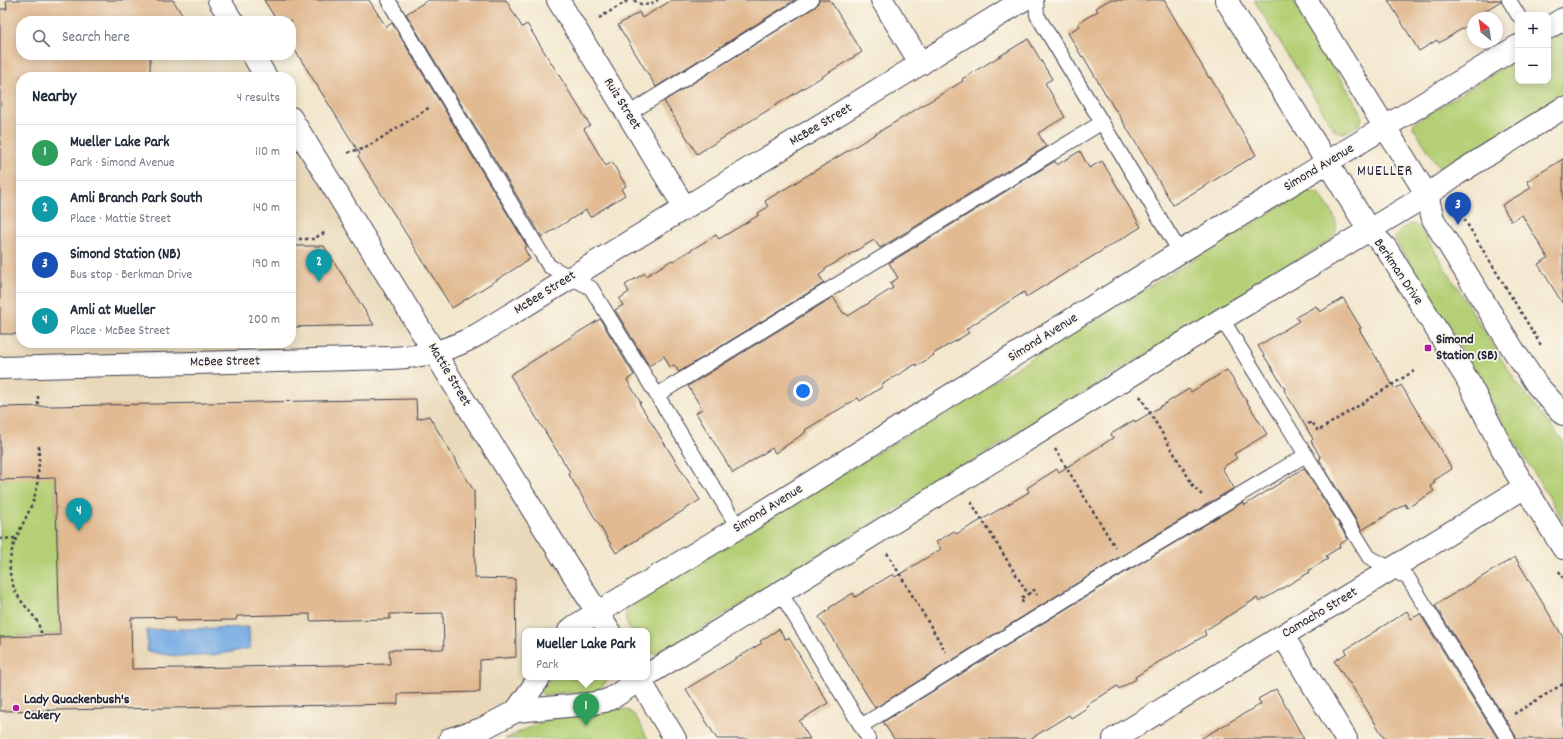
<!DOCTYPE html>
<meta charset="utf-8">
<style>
:root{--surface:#fff;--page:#f2f2f3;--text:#1f2937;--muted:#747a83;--line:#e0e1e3;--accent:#d93025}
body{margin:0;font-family:Dekko,sans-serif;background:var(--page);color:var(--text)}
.controls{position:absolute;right:12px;top:12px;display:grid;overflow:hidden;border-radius:8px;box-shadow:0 2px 10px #0003}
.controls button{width:36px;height:36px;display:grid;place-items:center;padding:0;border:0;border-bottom:1px solid var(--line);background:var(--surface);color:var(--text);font:20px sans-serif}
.compass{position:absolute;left:1467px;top:12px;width:36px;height:36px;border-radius:50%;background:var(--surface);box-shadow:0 2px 10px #0003;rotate:330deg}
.you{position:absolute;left:803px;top:391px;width:14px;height:14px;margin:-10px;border:3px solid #fff;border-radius:50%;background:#1a73e8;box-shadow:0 0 0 6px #1a73e833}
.badge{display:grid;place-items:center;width:26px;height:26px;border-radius:50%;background:var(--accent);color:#fff;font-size:13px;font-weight:700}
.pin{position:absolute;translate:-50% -33px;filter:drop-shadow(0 1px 2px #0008)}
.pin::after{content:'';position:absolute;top:21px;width:14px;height:12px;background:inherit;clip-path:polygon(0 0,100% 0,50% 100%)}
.popup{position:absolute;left:522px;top:628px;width:128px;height:52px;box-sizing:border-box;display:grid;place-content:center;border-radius:8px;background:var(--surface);filter:drop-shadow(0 1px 3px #0005);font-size:13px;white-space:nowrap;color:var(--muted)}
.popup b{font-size:15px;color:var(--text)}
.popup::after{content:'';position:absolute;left:50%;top:100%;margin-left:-8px;border:8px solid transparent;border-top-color:var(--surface)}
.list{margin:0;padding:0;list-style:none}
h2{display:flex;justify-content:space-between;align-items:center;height:52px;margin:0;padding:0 16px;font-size:17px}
h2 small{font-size:13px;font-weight:400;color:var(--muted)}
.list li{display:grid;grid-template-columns:26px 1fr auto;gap:12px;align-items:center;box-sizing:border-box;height:56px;padding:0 16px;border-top:1px solid var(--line)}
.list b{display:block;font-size:15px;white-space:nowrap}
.list p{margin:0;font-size:13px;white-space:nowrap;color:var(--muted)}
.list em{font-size:13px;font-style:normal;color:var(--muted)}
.icon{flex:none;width:22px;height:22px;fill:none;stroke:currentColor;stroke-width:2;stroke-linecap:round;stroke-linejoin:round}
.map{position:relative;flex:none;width:1563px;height:739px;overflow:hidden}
.search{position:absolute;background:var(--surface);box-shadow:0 2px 10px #0003;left:16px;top:16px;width:280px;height:44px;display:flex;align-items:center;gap:10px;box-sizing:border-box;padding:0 14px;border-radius:16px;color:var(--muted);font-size:15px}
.panel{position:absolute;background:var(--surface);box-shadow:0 2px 10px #0003;left:16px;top:72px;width:280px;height:276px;border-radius:16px}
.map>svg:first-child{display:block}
.built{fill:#e9d9ba}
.green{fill:#b4cf75;stroke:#6b7858}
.water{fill:#76abe3;stroke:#4c668f}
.building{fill:#e1ba92;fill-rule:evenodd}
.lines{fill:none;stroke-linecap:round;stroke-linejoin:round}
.lane-casing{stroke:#414051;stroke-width:16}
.street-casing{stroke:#414051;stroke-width:24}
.secondary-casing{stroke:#414051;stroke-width:24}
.path{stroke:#414051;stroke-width:2.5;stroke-dasharray:3 3;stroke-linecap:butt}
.lane{stroke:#fff;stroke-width:14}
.street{stroke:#fff;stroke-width:22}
.secondary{stroke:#fff;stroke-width:22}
.poi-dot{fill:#b5179e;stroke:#fbf7ec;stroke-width:1.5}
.labels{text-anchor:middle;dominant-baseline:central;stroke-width:3.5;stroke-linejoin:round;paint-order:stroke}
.street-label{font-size:14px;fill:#22223b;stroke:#fbf7ec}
.poi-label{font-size:14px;font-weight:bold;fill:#22223b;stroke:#fbf7ec;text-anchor:start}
.neighbourhood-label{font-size:15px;letter-spacing:1px;fill:#22223b;stroke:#fbf7ec}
</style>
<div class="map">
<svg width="1563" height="739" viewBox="0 0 1563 739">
<rect width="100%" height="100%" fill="#fbf7ec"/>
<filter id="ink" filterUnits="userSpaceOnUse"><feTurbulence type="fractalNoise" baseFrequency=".025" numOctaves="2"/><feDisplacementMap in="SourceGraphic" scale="8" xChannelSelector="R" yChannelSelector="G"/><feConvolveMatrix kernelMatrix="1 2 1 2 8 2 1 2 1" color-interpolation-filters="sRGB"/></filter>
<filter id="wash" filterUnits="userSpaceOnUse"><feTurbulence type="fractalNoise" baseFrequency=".012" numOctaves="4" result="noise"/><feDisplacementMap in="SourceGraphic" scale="16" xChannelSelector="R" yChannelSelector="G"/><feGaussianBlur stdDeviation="0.9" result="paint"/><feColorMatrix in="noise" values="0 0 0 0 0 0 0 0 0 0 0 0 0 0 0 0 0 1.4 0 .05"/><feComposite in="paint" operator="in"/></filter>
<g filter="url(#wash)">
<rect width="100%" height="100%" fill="#f3e7cd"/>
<polygon class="built" points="0,0 219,0 232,21 21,21 21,55 253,55 267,77 21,77 21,343 291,343 291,116 597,612 569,631 525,631 525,677 540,677 516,711 448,739 0,739"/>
<g class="green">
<polygon points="1254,0 1293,0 1360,110 1362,118 1360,124 1344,133 1335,131"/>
<polygon points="1563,30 1563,97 1445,170 1440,169 1413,127 1414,123 1518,58 1518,81 1548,81 1548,39"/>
<path d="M1305,191L1314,192L1319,194C1330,208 1346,227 1329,241L664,652L658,654L647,652V631H631C623,618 623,612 635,601Z"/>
<path d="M1414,224L1421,229L1507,368L1522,390L1563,441V520L1501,419L1465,354L1397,244L1395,238C1398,231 1405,225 1414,224Z"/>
<polygon points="54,445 60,634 0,637 0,480"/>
<path d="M551,677H608V678C600,697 581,692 564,693C557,693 551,696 545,696L542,694L541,691Z"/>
<path d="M620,708C639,711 639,726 648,739H505L541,722L558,716L596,715Z"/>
</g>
<path class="water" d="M249,627L250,648C211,657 186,660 147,651V630Z"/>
<g id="blocks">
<g class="building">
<polygon points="6,0 173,0 186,21 21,21 21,55 150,55 150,77 21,77 21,334 0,334 0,9 7,9"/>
<polygon points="264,0 369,0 386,27 392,23 527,246 524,248 530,259 452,308 358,156 360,154 291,44 291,21 277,21"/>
<polygon points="428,0 506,0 522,27 527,24 590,125 584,129 606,166 612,162 626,186 621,189 625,195 590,217 586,210 542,237 406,14"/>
<polygon points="672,0 795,0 656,87 618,25 639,12 642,18"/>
<polygon points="819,0 830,0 862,52 697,154 664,101 815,7"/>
<polygon points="1109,0 1164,0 1209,78 1210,77 1256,155 1173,205 1116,110 1115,110 1083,56 1082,57 1068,33 1080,26 1078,23 1098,11 1096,8"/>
<polygon points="1388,0 1501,0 1501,1 1475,17 1476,18 1473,18 1473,22 1439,43 1437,40 1419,51"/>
<polygon points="1028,39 1052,79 1045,83 1065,117 1038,133 1046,147 880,248 874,240 825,269 825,271 819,275 824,283 679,372 674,365 670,367 664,356 649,366 615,310 623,305 619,299 629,292 625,285 645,273 646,276 672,260 673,261 716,235 719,239 759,215 758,213 768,207 765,201 963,81 962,79"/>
<polygon points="1080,151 1089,168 1102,161 1141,227 1026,297 1024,292 966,329 969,333 933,354 934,355 917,366 916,364 881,385 882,387 860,401 858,398 805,430 806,432 775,453 772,448 733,473 696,413 702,409 688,386 833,297 844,314 845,313 848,316 893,288 890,283 898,278 889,263 1055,161 1057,165"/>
<polygon points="1563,159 1563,304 1538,264 1548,258 1522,215 1511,221 1502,205 1531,188 1527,181"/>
<polygon points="291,246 324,246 374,325 291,327"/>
<polygon points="1343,298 1361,328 1359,329 1395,389 1401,385 1452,469 1433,481 1435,483 1430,486 1434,491 1407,508 1405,504 1362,530 1319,459 1321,458 1311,441 1313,439 1284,390 1285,389 1258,346 1299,321 1296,317 1316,306 1320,312"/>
<polygon points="600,319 634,375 627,380 641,403 639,403 700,500 616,553 568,473 570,472 510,375"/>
<polygon points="1227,370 1267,434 1234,454 1237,458 1222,468 1234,488 1121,556 875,708 819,617 830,609 829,608 853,593 855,597 893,574 895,577 941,549 936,542 954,531 956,534 971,526 1029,492 1027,488 1057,469 1059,472 1113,438 1111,434 1134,420 1135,422 1145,416 1189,389 1191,392"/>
<path d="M416,399L417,419L429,416L474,491L475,578L515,579L516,657L480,660V692L398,694V704L0,711V637L60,635L55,478L0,480V407ZM443,613L444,649L389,650L390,664L132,669L131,618L176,617V621L236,620L237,616L310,614V621L390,619V614Z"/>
<polygon points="1304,468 1348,539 1339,545 1340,547 1326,556 1328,559 1309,570 1310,572 1259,602 1257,598 1204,631 1206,635 1157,663 1135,677 1136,679 1119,689 1117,686 1086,706 1087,708 1071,718 1069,715 1030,739 894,739 883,722 1129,570 1243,502 1245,505"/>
<polygon points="1515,557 1563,637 1563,739 1516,739 1515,735 1435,605"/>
<polygon points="1407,611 1411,619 1420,614 1498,739 1385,739 1350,683 1349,683 1334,661 1347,653 1345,650"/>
<polygon points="779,629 785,639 789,638 828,703 799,721 810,739 717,739 686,689 762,643 760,641"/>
<polygon points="1276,689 1304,739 1200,739 1261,704 1258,699"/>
</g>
</g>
</g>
<g filter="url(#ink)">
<use href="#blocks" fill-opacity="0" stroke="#414051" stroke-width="1"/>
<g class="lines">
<defs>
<g id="lane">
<polyline points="388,0 549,266 591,288 738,527"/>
<polyline points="1036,0 1037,15 1180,252"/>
<polyline points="1509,0 1518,15"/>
<polyline points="628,114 811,0"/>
<polyline points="1222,319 1369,557 1408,578 1508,739"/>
<polyline points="657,395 1101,123"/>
<polyline points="780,592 869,739"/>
<polyline points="861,726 1125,563 1306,455"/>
</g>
<g id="street">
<polyline points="219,0 232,21"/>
<polyline points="558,0 685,208"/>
<polyline points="882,0 921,64"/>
<polyline points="253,55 266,77"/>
<polyline points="291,118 455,386 609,631"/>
<path d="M0,368L391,358C422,357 451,350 477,335L899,77L1023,0"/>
<polyline points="1283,636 1346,739"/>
<polyline points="638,677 675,739"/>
<polyline points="1114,739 1525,487"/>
</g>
<g id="secondary">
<polyline points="1226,0 1369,230 1386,248 1467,379 1507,458 1563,548"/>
<polyline points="1306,0 1427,195 1433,219 1514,351 1537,385 1563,414"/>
<polyline points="1548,28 1563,19"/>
<polyline points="569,631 575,626 744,524 1180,252 1518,46"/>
<polyline points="647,675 1222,319 1427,195 1457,174 1563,108"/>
<polyline points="516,711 540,677"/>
<polyline points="450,739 482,729 516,711 588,704 605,701 612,698 644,677"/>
</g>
</defs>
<use href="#lane" class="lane-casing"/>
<use href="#street" class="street-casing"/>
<use href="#secondary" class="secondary-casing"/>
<g class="path">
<path d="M634,0C642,7 650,5 658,0"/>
<polyline points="599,18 629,0"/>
<path d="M348,153C355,149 361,151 367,147L430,107"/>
<polyline points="1455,204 1542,347"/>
<polyline points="293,246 294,239 313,239 326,232"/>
<polyline points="38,396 38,406"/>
<polyline points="1140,396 1194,487 1202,495"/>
<polyline points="1308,424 1312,422 1318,431 1414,371"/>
<path d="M39,446C39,465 39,486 32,504C21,531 2,555 13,585C17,599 29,609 37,621C39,625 40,630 42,635"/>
<polyline points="1055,449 1115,547"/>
<polyline points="971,502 1028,594 1034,590 1037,595"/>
<polyline points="0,539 15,538"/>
<polyline points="887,553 946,652"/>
<polyline points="1559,571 1563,578"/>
<polyline points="1023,603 1021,598 1028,594"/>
<polyline points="48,710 49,721"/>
<polyline points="1514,714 1563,684"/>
</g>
<use href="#lane" class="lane"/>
<use href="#street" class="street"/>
<use href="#secondary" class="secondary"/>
</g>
</g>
<g class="poi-dot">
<rect x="1424" y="344" width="8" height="8" rx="2"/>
<circle cx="16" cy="708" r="4"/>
</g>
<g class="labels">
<g class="street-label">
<text transform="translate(622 104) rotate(58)">Ruiz Street</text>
<text transform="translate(821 125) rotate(-31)">McBee Street</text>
<text transform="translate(1319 168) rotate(-31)">Simond Avenue</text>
<text transform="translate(1398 272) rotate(56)">Berkman Drive</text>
<text transform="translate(545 293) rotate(-32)">McBee Street</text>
<text transform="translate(1043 338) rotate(-32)">Simond Avenue</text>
<text transform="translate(225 362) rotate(-1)">McBee Street</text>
<text transform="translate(449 375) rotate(59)">Mattie Street</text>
<text transform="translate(768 509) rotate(-32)">Simond Avenue</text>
<text transform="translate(1320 613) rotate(-31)">Camacho Street</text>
</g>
<g class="poi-label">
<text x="1436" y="340">Simond<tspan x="1436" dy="16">Station (SB)</tspan></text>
<text x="24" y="700">Lady Quackenbush's<tspan x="24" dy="16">Cakery</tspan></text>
</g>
<g class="neighbourhood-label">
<text x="1385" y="172">MUELLER</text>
</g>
</g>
</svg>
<div class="controls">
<button>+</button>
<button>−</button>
</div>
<svg class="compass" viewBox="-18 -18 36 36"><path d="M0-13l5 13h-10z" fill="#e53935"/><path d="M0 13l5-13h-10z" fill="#747a83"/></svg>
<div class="you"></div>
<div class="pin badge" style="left:586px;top:726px;background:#2e9e5b">1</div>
<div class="popup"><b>Mueller Lake Park</b>Park</div>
<div class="pin badge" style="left:319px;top:282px;background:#0f9aa8">2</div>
<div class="pin badge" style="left:1458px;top:225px;background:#1a4fb4">3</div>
<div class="pin badge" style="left:79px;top:531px;background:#0f9aa8">4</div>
<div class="search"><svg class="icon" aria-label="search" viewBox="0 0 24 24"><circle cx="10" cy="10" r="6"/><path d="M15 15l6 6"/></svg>Search here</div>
<section class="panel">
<h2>Nearby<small>4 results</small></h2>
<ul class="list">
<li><span class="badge" style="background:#2e9e5b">1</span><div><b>Mueller Lake Park</b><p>Park · Simond Avenue</p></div><em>110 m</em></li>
<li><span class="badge" style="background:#0f9aa8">2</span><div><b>Amli Branch Park South</b><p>Place · Mattie Street</p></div><em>140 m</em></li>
<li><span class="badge" style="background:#1a4fb4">3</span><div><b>Simond Station (NB)</b><p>Bus stop · Berkman Drive</p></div><em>190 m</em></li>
<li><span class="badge" style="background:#0f9aa8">4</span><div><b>Amli at Mueller</b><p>Place · McBee Street</p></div><em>200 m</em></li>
</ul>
</section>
</div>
